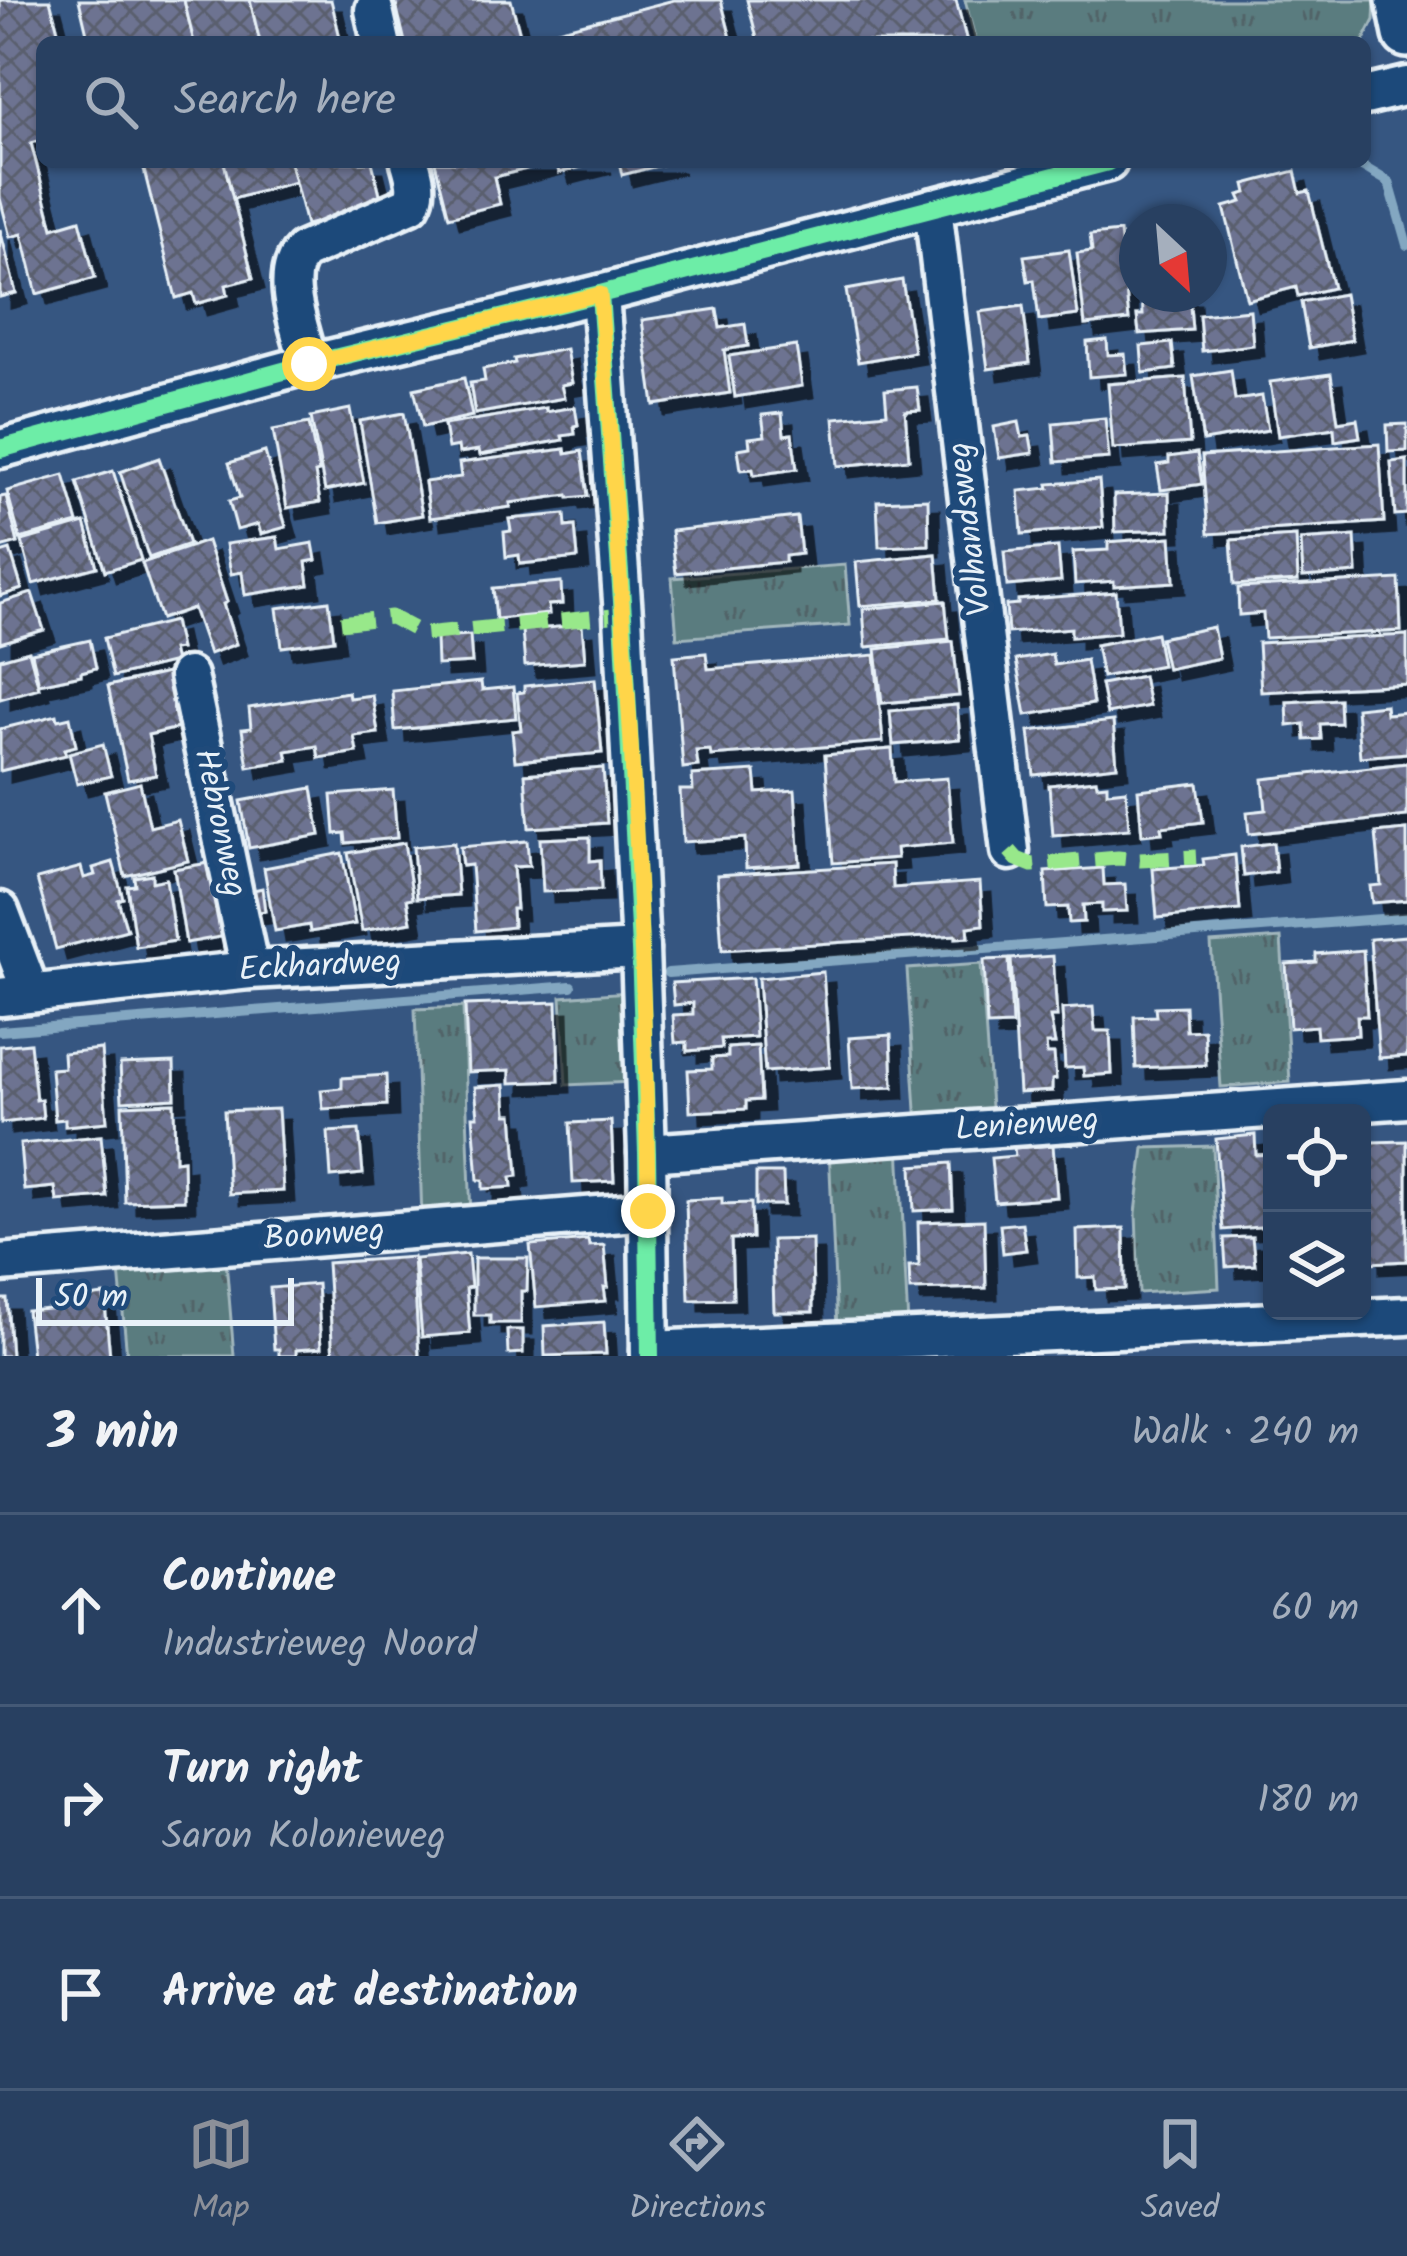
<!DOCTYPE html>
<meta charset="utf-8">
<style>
:root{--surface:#284061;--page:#304767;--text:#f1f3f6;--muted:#a5afbd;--line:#445976;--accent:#8c9099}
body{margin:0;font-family:Kalam,sans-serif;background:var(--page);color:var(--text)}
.controls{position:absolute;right:36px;bottom:36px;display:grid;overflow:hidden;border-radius:18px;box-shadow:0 3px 9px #0004}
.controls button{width:108px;height:108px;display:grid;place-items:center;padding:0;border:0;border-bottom:3px solid var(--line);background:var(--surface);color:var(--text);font:60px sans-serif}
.compass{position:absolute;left:1119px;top:204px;width:108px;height:108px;border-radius:50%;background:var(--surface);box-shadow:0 3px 9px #0004;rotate:154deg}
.scale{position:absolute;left:36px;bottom:30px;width:258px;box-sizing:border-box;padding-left:12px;border:6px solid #e8f1f8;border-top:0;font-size:33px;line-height:42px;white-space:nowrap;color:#e8f1f8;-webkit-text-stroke:9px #1f4a7a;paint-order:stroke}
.stop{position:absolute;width:36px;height:36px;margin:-27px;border:9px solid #ffd54a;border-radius:50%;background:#fff}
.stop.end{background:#ffd54a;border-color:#fff;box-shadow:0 3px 12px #0008}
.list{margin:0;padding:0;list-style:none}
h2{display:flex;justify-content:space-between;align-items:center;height:156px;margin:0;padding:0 48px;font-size:51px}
h2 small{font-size:39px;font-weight:400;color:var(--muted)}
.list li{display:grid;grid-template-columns:78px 1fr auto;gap:36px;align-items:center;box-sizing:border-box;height:192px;padding:0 48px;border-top:3px solid var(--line)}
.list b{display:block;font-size:45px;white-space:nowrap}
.list p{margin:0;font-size:39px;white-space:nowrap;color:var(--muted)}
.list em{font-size:39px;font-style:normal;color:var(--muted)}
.icon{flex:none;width:66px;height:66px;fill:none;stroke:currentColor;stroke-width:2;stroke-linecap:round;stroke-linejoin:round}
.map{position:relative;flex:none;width:1407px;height:1356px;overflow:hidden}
.search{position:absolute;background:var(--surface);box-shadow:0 3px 9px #0004;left:36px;right:36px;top:36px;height:132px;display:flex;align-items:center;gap:30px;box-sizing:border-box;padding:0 42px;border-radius:18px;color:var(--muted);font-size:45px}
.sheet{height:732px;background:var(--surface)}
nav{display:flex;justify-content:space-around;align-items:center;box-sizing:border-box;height:168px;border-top:3px solid var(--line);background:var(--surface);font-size:33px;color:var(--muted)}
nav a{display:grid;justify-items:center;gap:6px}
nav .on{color:var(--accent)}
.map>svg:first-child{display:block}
.grass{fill:url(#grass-tufts);stroke:#a1b6bc;stroke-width:3}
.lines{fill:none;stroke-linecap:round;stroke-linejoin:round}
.stream{stroke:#83a7c1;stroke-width:10}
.building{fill:url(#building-cross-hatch);stroke:#e8f1f8;stroke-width:3;filter:url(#shadow)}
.minor-casing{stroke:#e8f1f8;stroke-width:45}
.major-casing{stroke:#e8f1f8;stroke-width:54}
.minor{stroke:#1f4a7a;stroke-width:36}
.major{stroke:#1f4a7a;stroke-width:45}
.quiet{stroke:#98e88a;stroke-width:15;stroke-dasharray:30 15;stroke-linecap:butt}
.cycleway-casing{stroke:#1f4a7a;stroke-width:26}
.cycleway{stroke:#6deda7;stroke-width:18}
.route{stroke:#ffd54a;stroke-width:15}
.labels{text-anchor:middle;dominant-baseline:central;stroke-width:12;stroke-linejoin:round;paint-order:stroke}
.street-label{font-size:33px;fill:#e8f1f8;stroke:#1f4a7a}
</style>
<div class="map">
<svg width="1407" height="1356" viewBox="0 0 1407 1356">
<defs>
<pattern id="grass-tufts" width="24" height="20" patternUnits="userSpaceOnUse" patternTransform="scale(3)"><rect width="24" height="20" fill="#5a7b7f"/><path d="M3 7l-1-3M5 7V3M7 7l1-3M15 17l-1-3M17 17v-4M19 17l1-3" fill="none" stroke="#516467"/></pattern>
<pattern id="building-cross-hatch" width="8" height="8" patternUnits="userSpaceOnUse" patternTransform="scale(3)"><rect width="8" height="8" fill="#6d7391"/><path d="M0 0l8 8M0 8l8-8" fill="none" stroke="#5a5e6e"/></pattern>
<filter id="shadow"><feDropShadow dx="11" dy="11" stdDeviation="0" flood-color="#0009"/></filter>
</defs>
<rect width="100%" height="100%" fill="#365681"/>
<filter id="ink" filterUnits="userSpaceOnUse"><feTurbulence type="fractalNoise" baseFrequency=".00833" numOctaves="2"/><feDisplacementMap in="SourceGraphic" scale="24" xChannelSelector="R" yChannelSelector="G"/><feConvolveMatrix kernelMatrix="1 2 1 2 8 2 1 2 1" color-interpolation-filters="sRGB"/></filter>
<g filter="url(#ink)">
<g class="grass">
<polygon points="965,0 1375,0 1374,20 1363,42 976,42"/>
<polygon points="845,565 850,625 677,638 672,578"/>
<polygon points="1281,938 1290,1082 1221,1087 1211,943"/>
<polygon points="981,964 992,1121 917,1126 907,969"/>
<polygon points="628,992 633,1082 566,1085 561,997"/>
<polygon points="463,1007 471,1217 422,1219 415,1009"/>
<polygon points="899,1144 908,1326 837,1329 829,1147"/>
<polygon points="1213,1146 1219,1288 1139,1293 1136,1213 1144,1148"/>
<polygon points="226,1260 234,1356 127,1356 119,1270"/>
</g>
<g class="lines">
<g class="stream">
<polyline points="1355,162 1389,182 1407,245"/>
<polyline points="668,973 1407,917"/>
<polyline points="0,1031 571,986"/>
</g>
</g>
<g class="building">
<polygon points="0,0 50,0 61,42 42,42 42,140 31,143 53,228 80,220 95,278 37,294 22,234 10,237 0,198"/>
<polygon points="79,0 184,0 194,42 89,42"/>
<polygon points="184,0 250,0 260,42 194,42"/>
<polygon points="250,0 331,0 341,42 260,42"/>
<polygon points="395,0 511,0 522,42 405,42"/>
<polygon points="674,0 721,0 732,42 540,42 538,35"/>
<polygon points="747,0 956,0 967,42 758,42"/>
<polygon points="142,162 224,162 253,278 226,285 228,295 196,304 193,293 176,298"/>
<polygon points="224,162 290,162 295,182 233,199"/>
<polygon points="290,162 372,162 383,206 306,225"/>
<polygon points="435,162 551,162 551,163 494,177 500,204 449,217"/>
<polygon points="556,162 601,162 559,173"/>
<polygon points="619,162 673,162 622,175"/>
<polygon points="1295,171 1300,193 1309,191 1333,288 1298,296 1296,287 1247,300 1224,207 1242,202 1239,195 1247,193 1245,184"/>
<polygon points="0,229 16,293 0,297"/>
<polygon points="1120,232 1129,320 1085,325 1077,253 1092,251 1090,235"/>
<polygon points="1069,250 1078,315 1039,320 1034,280 1028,281 1024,256"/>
<polygon points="902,280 914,352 858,362 846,290"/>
<polygon points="1142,294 1189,294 1192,330 1139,334 1137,315 1143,315"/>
<polygon points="1344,294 1352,340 1309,348 1301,302"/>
<polygon points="1023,306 1030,363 988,369 980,312"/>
<polygon points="717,309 720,328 745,324 748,346 724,350 730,393 654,405 642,320"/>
<polygon points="1250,310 1253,345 1202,351 1199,315"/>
<polygon points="1107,340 1108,355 1125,354 1127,374 1089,377 1087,342"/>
<polygon points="1172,343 1175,369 1143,373 1141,346"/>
<polygon points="796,346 802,386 735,397 729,356"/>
<polygon points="566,349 572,383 561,385 564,398 475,414 470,383 485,381 483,369 515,363 514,359"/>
<polygon points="1231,370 1235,400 1262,396 1268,430 1203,441 1193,376"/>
<polygon points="1331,374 1338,422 1357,419 1360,437 1335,441 1334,428 1278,436 1270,382"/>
<polygon points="464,378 472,416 423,427 414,389"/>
<polygon points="1185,378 1190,443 1113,449 1108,384"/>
<polygon points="917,387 920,410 905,411 909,459 838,466 834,418 887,413 885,390"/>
<polygon points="575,407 578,425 574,426 575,434 562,436 563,440 480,455 479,450 459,453 458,446 448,448 444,425 546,408 546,412"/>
<polygon points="350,409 364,483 325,491 311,417"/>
<polygon points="404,413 422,515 377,523 360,421"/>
<polygon points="782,413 784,435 792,434 797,469 754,475 753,469 741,470 738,449 750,447 749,438 765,436 762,415"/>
<polygon points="1105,418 1109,458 1056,462 1053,423"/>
<polygon points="1019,422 1022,437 1030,436 1033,453 999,458 994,427"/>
<polygon points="309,423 319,472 315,473 320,502 287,508 273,430"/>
<polygon points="1407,424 1407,451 1388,452 1387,425"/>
<polygon points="1379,444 1384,522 1208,534 1202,456"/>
<polygon points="565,449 566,454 582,451 588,496 569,498 568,495 510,503 511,507 430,518 425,482 461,477 459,463"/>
<polygon points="265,452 286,527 261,534 258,524 237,530 229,501 240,498 229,463"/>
<polygon points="1197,453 1202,484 1161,490 1157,465 1169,463 1169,457"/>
<polygon points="159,458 189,544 149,558 120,472"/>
<polygon points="1407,460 1407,514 1395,515 1391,462"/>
<polygon points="113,471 141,560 105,571 77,482"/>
<polygon points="64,475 78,523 20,539 7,491"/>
<polygon points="1099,480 1103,527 1022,534 1019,491 1049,488 1048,484"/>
<polygon points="1169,493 1170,530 1115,532 1114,495"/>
<polygon points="6,496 18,543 0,548 0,497"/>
<polygon points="928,499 929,545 879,547 877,501"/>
<polygon points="565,514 566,527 575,526 578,558 520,564 519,555 506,557 504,532 511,531 509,519"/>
<polygon points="797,517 801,554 785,556 785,562 676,573 671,531"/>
<polygon points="85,523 97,567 33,584 22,541"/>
<polygon points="1296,536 1298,581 1234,585 1231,540"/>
<polygon points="1355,536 1357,573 1303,577 1301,540"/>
<polygon points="277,537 279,549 313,543 316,560 306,562 309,585 245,595 242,572 231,574 226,544"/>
<polygon points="1171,537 1174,582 1114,586 1114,581 1075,584 1073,552 1108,550 1108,542"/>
<polygon points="207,541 227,602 223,604 236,644 209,654 193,608 161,619 142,563"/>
<polygon points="1058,547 1061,581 1007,586 1004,552"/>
<polygon points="10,550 22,589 0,596 0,553"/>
<polygon points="936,554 940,599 860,606 856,562"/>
<polygon points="1399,579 1401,631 1265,638 1263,613 1239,615 1238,588"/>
<polygon points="561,582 562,604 548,605 549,614 496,619 493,588"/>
<polygon points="1116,592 1119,633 1071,637 1071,628 1008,633 1006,605 1018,604 1018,600"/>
<polygon points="32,593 44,630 0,643 0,603"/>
<polygon points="329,601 334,640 282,647 277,608"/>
<polygon points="945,601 949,639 866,647 863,609"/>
<polygon points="174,621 180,649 172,650 175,662 113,677 104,638"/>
<polygon points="582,625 585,661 525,666 522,630"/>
<polygon points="1213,627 1219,658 1167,669 1160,638"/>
<polygon points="1156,633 1162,665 1102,677 1096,645"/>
<polygon points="470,635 472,663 437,665 436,637"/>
<polygon points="1407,635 1407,684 1261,692 1258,643"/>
<polygon points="90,640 96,668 81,672 81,675 39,684 32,653"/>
<polygon points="953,641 959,696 882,703 876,649"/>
<polygon points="29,651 39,688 0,699 0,659"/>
<polygon points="706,653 708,669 875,655 883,742 711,756 710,750 696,751 698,766 683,768 674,656"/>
<polygon points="1052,654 1054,665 1086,660 1093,704 1026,715 1016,660"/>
<polygon points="167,673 178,728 148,735 156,775 128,780 108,686"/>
<polygon points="1143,676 1149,706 1107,714 1101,684"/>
<polygon points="595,679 602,753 515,761 512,731 521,730 517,693 524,692 524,686"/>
<polygon points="481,682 482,690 513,687 516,718 395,730 392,691"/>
<polygon points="348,692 349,698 372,695 378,733 354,736 357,752 319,758 317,746 286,751 288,760 248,767 242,729 251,728 249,708"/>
<polygon points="1339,699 1340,723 1320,724 1321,739 1305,740 1304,724 1288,726 1287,702"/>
<polygon points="957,705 960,739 893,745 890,711"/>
<polygon points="1385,705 1386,714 1407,712 1407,753 1360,757 1356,708"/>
<polygon points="57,715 58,720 70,717 76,746 64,749 66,755 0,771 0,729"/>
<polygon points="1113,721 1117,766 1034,775 1029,731"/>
<polygon points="103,744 111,776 77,784 69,753"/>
<polygon points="892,749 894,782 947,778 953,843 896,848 897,858 833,863 825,755"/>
<polygon points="1407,763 1407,816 1249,834 1247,812 1266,810 1263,779"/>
<polygon points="603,768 607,823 529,828 525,774"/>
<polygon points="755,771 757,793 795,790 800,864 746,868 745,838 683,842 680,790 693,790 692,775"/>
<polygon points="1096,780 1097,785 1107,784 1107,792 1126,790 1129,829 1053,836 1049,785"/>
<polygon points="140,783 150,827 178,820 188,861 125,876 105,792"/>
<polygon points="1198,783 1203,822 1161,827 1162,833 1142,835 1138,790"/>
<polygon points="312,788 320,835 249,848 241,801"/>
<polygon points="393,790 397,838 346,843 345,833 335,834 332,795"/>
<polygon points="1407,830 1407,900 1372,903 1370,886 1381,885 1376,833"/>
<polygon points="590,837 590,861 600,860 601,890 543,892 540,839"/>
<polygon points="527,841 529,866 513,867 516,909 512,909 513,927 476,931 471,865 462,866 460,847"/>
<polygon points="404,843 413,898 407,899 411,922 362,931 348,853"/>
<polygon points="454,843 458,895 417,898 413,847"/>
<polygon points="1273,843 1276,872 1244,876 1241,847"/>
<polygon points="342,853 355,924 310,932 309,925 275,931 264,868"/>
<polygon points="1235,855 1240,910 1157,918 1153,869 1204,865 1203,859"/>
<polygon points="113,862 123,898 118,900 127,930 56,949 37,879 81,867 84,878 95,875 93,868"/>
<polygon points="214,862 231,935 186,943 174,869"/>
<polygon points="892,864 893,888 980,882 983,925 968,927 969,937 956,938 956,935 722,950 717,875"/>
<polygon points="1103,868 1104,885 1125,884 1127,911 1102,912 1102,904 1083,905 1084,922 1069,923 1068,907 1047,908 1045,872"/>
<polygon points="152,874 152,882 166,879 175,941 136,947 127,886 135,885 134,877"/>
<polygon points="262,888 265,911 253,913 249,891"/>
<polygon points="1407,936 1407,1056 1379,1058 1370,939"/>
<polygon points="1363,950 1367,1016 1357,1016 1358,1035 1317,1038 1316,1026 1290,1028 1286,964 1316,962 1316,954"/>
<polygon points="1053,956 1057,1017 1050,1017 1055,1044 1046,1044 1047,1054 1054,1054 1056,1079 1052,1080 1052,1091 1019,1093 1011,959"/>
<polygon points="1009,959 1012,1025 987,1026 984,960"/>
<polygon points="823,972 830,1067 765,1072 758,978"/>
<polygon points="752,978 756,1037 721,1039 722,1048 687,1051 687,1042 675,1043 673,1015 693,1014 693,1003 674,1005 672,983"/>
<polygon points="557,1002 559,1081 510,1083 510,1070 468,1072 465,1005"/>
<polygon points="1185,1006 1186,1031 1204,1030 1206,1065 1136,1068 1134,1017 1156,1016 1155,1007"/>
<polygon points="1093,1007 1095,1031 1110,1031 1112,1074 1084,1076 1083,1067 1065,1068 1062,1009"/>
<polygon points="891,1035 893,1087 852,1089 849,1038"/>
<polygon points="30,1043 36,1100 41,1099 43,1118 1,1123 0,1046"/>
<polygon points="758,1046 761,1100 746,1101 746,1109 690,1112 688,1070 712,1069 712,1058 728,1057 728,1048"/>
<polygon points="101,1049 107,1122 65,1126 65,1119 55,1120 51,1069 64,1068 63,1053"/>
<polygon points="174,1062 175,1098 122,1101 120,1064"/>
<polygon points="386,1075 387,1105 323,1109 321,1090 342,1088 342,1078"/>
<polygon points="505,1085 507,1114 513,1114 518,1176 511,1177 512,1187 483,1189 483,1180 478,1180 473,1116 478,1116 475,1087"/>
<polygon points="174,1103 175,1161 183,1160 184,1200 125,1202 122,1105"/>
<polygon points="278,1109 283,1191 229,1194 224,1111"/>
<polygon points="611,1121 614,1181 573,1183 570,1123"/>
<polygon points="359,1130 363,1174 331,1177 328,1132"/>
<polygon points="1255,1135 1256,1155 1272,1154 1272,1195 1270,1196 1272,1226 1223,1230 1216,1139"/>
<polygon points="101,1136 107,1197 57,1201 55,1187 24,1190 20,1144"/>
<polygon points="1407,1141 1407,1261 1369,1263 1366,1155 1372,1155 1372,1142"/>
<polygon points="1053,1145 1057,1197 995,1202 991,1158 1015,1156 1014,1148"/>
<polygon points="951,1163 953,1209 914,1211 912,1166"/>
<polygon points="756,1173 783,1173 784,1205 756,1205"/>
<polygon points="722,1198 722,1204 751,1203 752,1238 731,1239 733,1299 689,1300 686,1200"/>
<polygon points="984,1220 986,1288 910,1290 909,1266 919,1266 918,1222"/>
<polygon points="1022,1223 1026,1250 1003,1253 1000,1225"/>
<polygon points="1124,1228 1125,1289 1096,1290 1095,1277 1078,1278 1077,1230"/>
<polygon points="1252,1237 1255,1265 1226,1267 1224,1238"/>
<polygon points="812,1239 813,1312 774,1312 772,1240"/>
<polygon points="588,1240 589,1246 604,1245 608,1287 604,1287 606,1301 536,1307 530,1245"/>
<polygon points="468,1254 471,1287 466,1288 470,1333 422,1337 415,1259"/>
<polygon points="413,1257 419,1356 333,1356 327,1263"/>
<polygon points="474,1258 528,1258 527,1291 521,1291 521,1323 490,1323 490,1315 474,1315"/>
<polygon points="317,1284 321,1348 296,1350 296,1356 279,1356 279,1349 274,1349 270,1288"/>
<polygon points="104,1295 110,1356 32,1356 27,1311 60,1308 59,1301"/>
<polygon points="0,1299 7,1299 11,1356 0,1356"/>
<polygon points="604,1322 606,1354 545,1356 544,1326"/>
<polygon points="507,1330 523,1330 523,1353 508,1354"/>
</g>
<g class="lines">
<defs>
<g id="minor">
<polyline points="374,10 381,42"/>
<polyline points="1365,96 1407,86"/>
<polyline points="933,207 1010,851"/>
<polyline points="600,294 623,615 640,949 647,1153 650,1356"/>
<path d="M309,364C302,333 277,276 303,251L411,204C419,191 414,176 410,162"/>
<polyline points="0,449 309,364 600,294 1108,162"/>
<polyline points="188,676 250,970"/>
<polyline points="0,911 31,993"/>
<polyline points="0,997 250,970 640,949"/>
<polyline points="647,1153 1407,1099"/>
<polyline points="0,1263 648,1211"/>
<polyline points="650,1350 1407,1316"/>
</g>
<polyline id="major" points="1400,0 1407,34"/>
</defs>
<use href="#minor" class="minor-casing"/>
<use href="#major" class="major-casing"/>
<use href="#minor" class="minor"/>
<use href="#major" class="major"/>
<g class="quiet">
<polyline points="341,623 391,617 423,634 623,615"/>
<polyline points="1010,851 1017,859 1032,865 1118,858 1140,860 1196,857"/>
</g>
<defs>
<g id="cycleway">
<polyline points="600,294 623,615 640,949 647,1153 650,1356"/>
<polyline points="0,449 309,364 600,294 1108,162"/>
</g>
</defs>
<use href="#cycleway" class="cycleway-casing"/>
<use href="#cycleway" class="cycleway"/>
</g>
</g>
<g class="lines" filter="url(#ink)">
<path class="route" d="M309,364L600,294C622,599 646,905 648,1211"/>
</g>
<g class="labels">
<g class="street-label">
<text transform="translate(971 529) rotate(-97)">Volhandsweg</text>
<text transform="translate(219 823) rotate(78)">Hebronweg</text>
<text transform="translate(320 967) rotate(-3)">Eckhardweg</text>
<text transform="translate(1027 1126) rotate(-4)">Lenienweg</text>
<text transform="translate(324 1236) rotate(-4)">Boonweg</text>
</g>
</g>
</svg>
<div class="controls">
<button><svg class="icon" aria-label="locate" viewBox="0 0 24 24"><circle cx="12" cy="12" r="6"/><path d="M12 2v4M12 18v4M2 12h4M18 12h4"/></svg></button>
<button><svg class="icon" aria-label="layers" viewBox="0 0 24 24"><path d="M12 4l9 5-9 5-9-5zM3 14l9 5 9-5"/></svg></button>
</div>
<svg class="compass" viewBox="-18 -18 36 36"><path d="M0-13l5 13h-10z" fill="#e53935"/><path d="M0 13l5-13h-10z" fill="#a5afbd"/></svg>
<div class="scale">50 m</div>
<div class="stop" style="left:309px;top:364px"></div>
<div class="stop end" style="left:648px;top:1211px"></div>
<div class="search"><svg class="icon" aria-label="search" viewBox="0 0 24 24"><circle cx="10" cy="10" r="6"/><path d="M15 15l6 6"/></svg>Search here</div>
</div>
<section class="sheet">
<h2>3 min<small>Walk · 240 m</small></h2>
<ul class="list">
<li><svg class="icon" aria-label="ahead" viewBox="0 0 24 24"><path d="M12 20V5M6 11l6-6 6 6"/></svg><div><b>Continue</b><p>Industrieweg Noord</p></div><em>60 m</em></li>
<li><svg class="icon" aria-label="right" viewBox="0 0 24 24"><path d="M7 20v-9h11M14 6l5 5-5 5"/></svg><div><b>Turn right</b><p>Saron Kolonieweg</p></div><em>180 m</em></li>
<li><svg class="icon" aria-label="arrive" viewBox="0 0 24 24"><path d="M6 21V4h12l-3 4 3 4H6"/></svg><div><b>Arrive at destination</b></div></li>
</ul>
</section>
<nav>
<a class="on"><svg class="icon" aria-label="map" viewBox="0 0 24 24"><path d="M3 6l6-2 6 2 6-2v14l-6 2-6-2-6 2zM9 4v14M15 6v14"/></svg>Map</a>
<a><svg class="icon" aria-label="directions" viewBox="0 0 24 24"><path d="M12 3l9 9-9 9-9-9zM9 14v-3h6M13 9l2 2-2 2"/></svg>Directions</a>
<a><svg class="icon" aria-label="saved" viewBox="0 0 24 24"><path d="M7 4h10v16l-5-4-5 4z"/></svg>Saved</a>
</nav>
